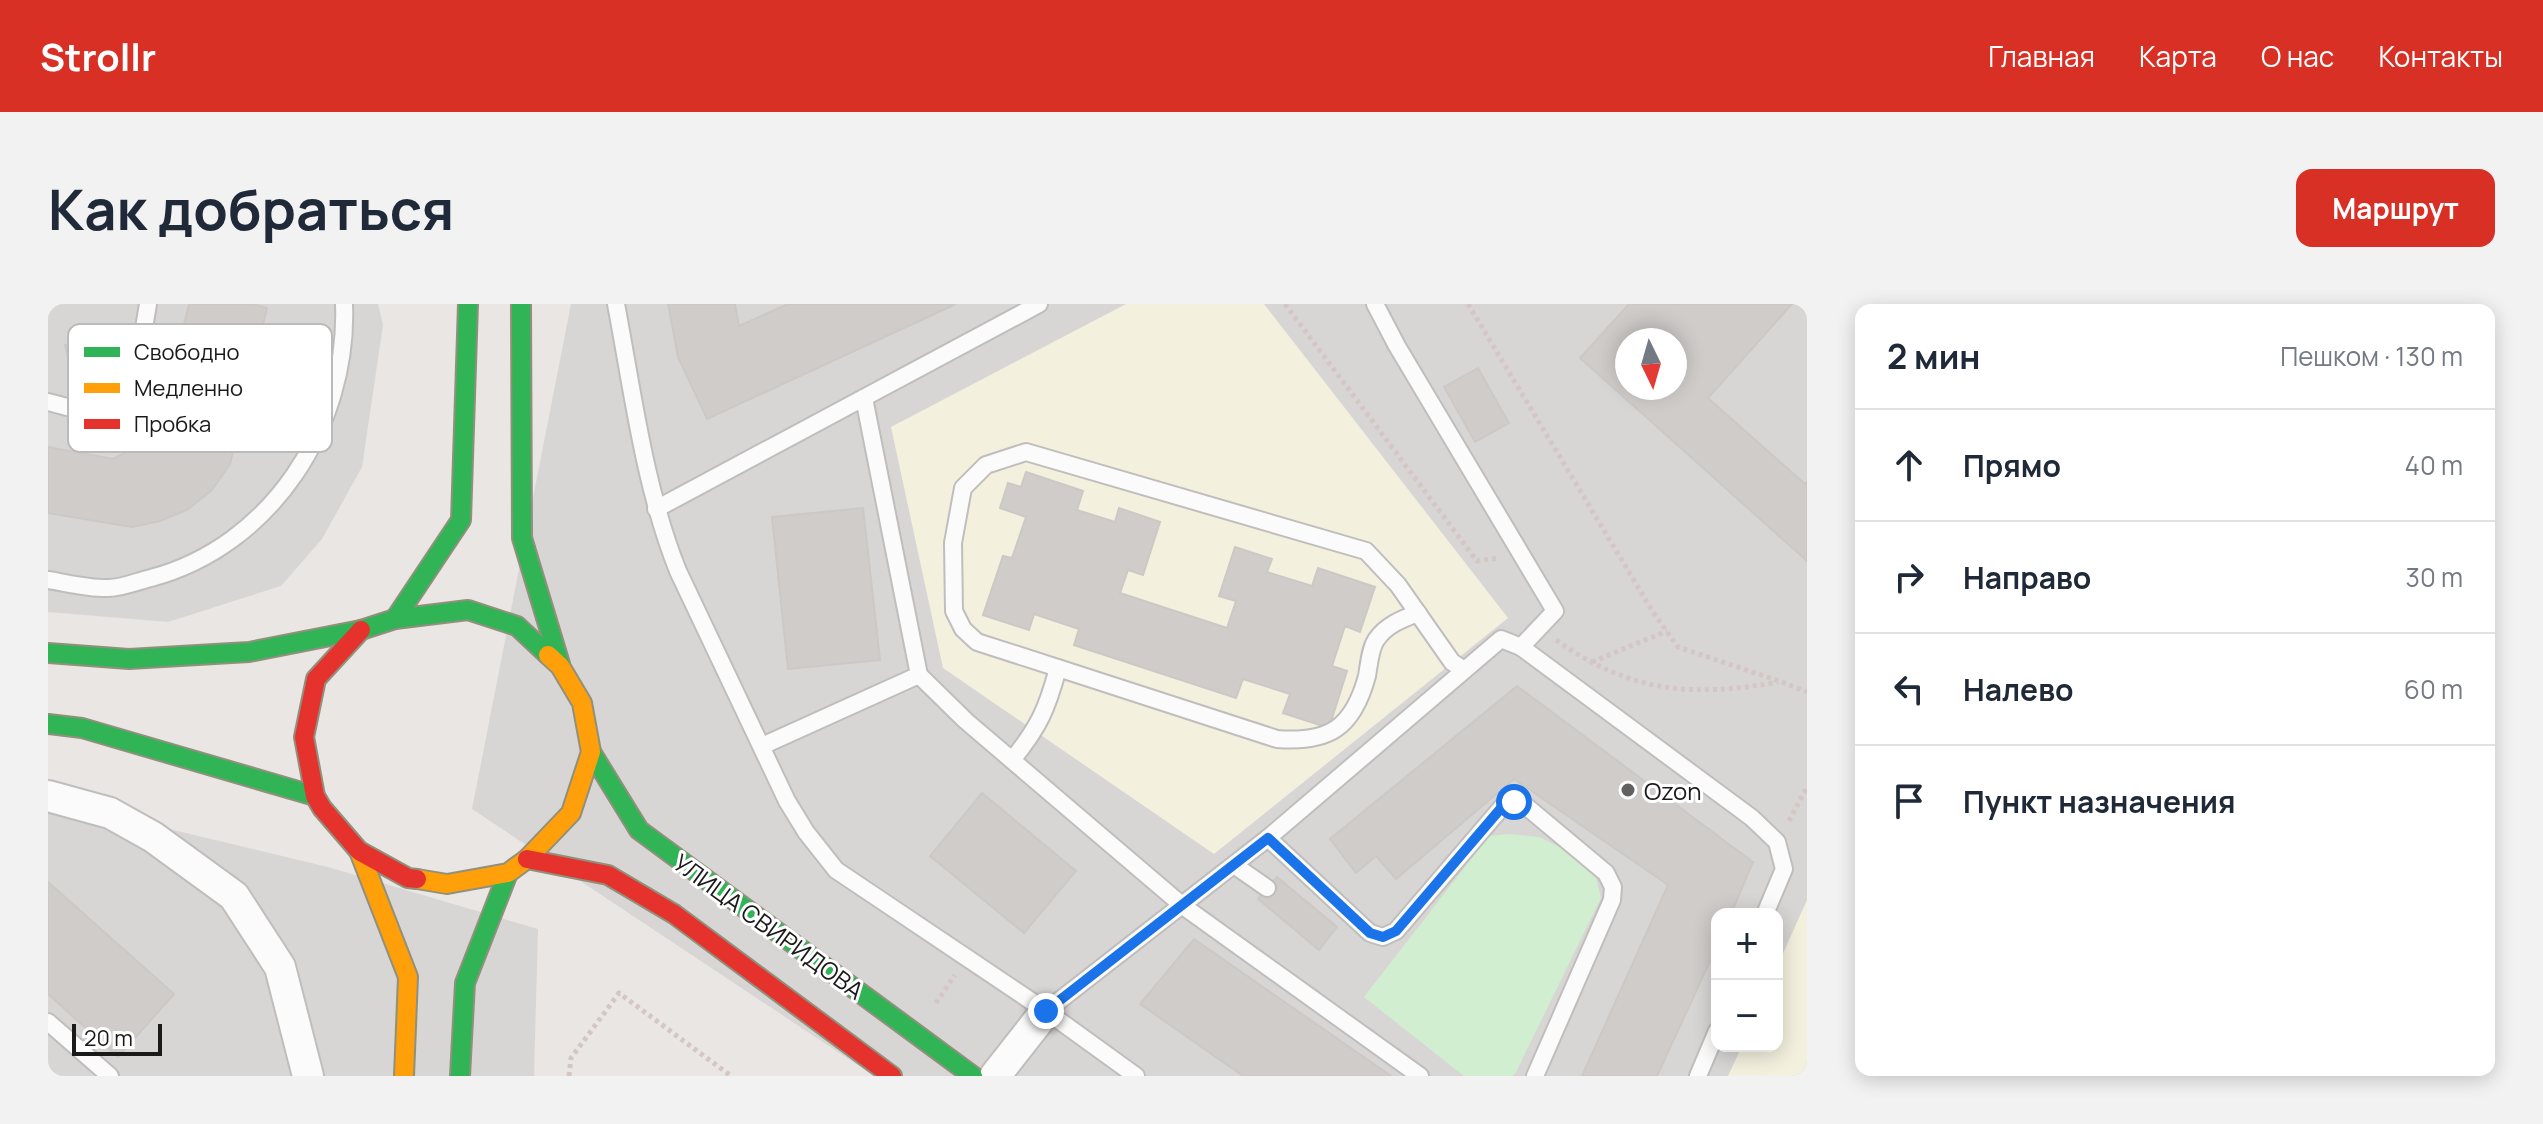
<!DOCTYPE html>
<html lang="ru">
<meta charset="utf-8">
<style>
:root{--surface:#fff;--page:#f2f2f3;--text:#1f2937;--muted:#747a83;--line:#e0e1e3;--accent:#d93025}
body{margin:0;font-family:Manrope,sans-serif;background:var(--page);color:var(--text)}
.controls{position:absolute;right:24px;bottom:24px;display:grid;overflow:hidden;border-radius:16px;box-shadow:0 4px 20px #0003}
.controls button{width:72px;height:72px;display:grid;place-items:center;padding:0;border:0;border-bottom:2px solid var(--line);background:var(--surface);color:var(--text);font:40px sans-serif}
.compass{position:absolute;left:1567px;top:24px;width:72px;height:72px;border-radius:50%;background:var(--surface);box-shadow:0 4px 20px #0003;rotate:175deg}
.scale{position:absolute;left:24px;bottom:20px;width:90px;box-sizing:border-box;padding-left:8px;border:4px solid #1a1a1a;border-top:0;font-size:22px;line-height:28px;white-space:nowrap;color:#1a1a1a;-webkit-text-stroke:6px #fff;paint-order:stroke}
.stop{position:absolute;width:24px;height:24px;margin:-18px;border:6px solid #1a73e8;border-radius:50%;background:#fff}
.stop.end{background:#1a73e8;border-color:#fff;box-shadow:0 2px 8px #0008}
.list{margin:0;padding:0;list-style:none}
h2{display:flex;justify-content:space-between;align-items:center;height:104px;margin:0;padding:0 32px;font-size:34px}
h2 small{font-size:26px;font-weight:400;color:var(--muted)}
.list li{display:grid;grid-template-columns:52px 1fr auto;gap:24px;align-items:center;box-sizing:border-box;height:112px;padding:0 32px;border-top:2px solid var(--line)}
.list b{display:block;font-size:30px;white-space:nowrap}
.list em{font-size:26px;font-style:normal;color:var(--muted)}
.icon{flex:none;width:44px;height:44px;fill:none;stroke:currentColor;stroke-width:2;stroke-linecap:round;stroke-linejoin:round}
.map{position:relative;flex:none;width:1759px;height:772px;overflow:hidden;border-radius:16px}
header{display:flex;align-items:center;gap:48px;box-sizing:border-box;height:112px;padding:0 40px;background:var(--accent);color:#fff}
header strong{font-size:38px}
nav{display:flex;gap:44px;margin-inline-start:auto;font-size:28px}
.intro{display:flex;align-items:center;justify-content:space-between;box-sizing:border-box;height:192px;padding:0 48px}
h1{margin:0;font-size:56px}
.button{padding:20px 36px;border-radius:16px;background:var(--accent);color:#fff;font-size:28px;font-weight:700}
main{display:flex;gap:48px;padding:0 48px}
aside{flex:1;background:var(--surface);border-radius:16px;box-shadow:0 4px 20px #0003}
.map>svg:first-child{display:block}
.residential{fill:#d8d6d4;fill-rule:evenodd}
.education{fill:#f3f0de}
.park{fill:#d2eed0}
.building{fill:#cfccca;stroke:#ccc8c5;stroke-width:2;fill-rule:evenodd}
.lines{fill:none;stroke-linecap:round;stroke-linejoin:round}
.lane-casing{stroke:#c0bebd;stroke-width:20}
.street-casing{stroke:#c0bebd;stroke-width:34}
.fast-casing{stroke:#90907d;stroke-width:22}
.slow-casing{stroke:#90907d;stroke-width:22}
.jam-casing{stroke:#90907d;stroke-width:22}
.path{stroke:#d4c6c5;stroke-width:5;stroke-dasharray:4 4;stroke-linecap:butt}
.lane{stroke:#fcfbfb;stroke-width:16}
.street{stroke:#fcfbfb;stroke-width:30}
.fast{stroke:#30b455;stroke-width:18}
.slow{stroke:#ff9f0a;stroke-width:18}
.jam{stroke:#e5322d;stroke-width:18}
.route{stroke:#1a73e8;stroke-width:10}
.poi-dot{fill:#626160;stroke:#fff;stroke-width:3}
.labels{text-anchor:middle;dominant-baseline:central;stroke-width:6;stroke-linejoin:round;paint-order:stroke}
.poi-label{font-size:24px;fill:#1a1a1a;stroke:#fff;text-anchor:start}
.street-label{font-size:24px;fill:#1a1a1a;stroke:#fff}
.key{fill:#fff;stroke:#bababa;stroke-width:2}
.key-label{font-size:22px;fill:#1a1a1a}
</style>
<header>
<strong>Strollr</strong>
<nav><a>Главная</a><a>Карта</a><a>О нас</a><a>Контакты</a></nav>
</header>
<div class="intro"><h1>Как добраться</h1><a class="button">Маршрут</a></div>
<main>
<div class="map">
<svg width="1759" height="772" viewBox="0 0 1759 772">
<rect width="100%" height="100%" fill="#e9e6e3"/>
<g class="residential">
<polygon points="0,0 330,0 335,21 314,163 274,235 233,282 120,318 0,308"/>
<path d="M523,0H1759V772H826L424,505ZM1579,36H1627V84H1579ZM1669,610H1729V742H1669Z"/>
<polygon points="0,496 280,563 490,625 486,772 0,772"/>
</g>
<g class="education">
<polygon points="1078,0 1216,0 1460,314 1166,550 895,364 843,123"/>
<polygon points="1759,596 1759,772 1680,772 1694,742 1729,742 1729,663"/>
</g>
<polygon class="park" points="1460,530 1491,533 1520,547 1547,570 1553,594 1467,770 1464,772 1416,772 1316,693 1441,532"/>
<g class="building">
<polygon points="141,0 204,0 219,4 182,160 164,186 139,206 112,217 84,223 0,209 0,143 65,155 108,133"/>
<polygon points="620,0 687,0 691,22 740,0 908,0 659,115 630,53"/>
<path d="M1581,0H1744L1660,94L1757,180L1759,178V257L1532,54ZM1579,36H1627V84H1579Z"/>
<polygon points="54,31 62,64 25,73 17,41"/>
<polygon points="1430,64 1461,119 1427,138 1396,83"/>
<polygon points="978,168 1035,187 1029,206 1067,218 1071,204 1112,218 1095,271 1080,266 1072,289 1179,324 1188,297 1171,292 1187,243 1224,255 1219,268 1264,282 1270,264 1327,283 1312,328 1297,322 1284,362 1299,367 1281,424 1235,409 1242,390 1195,375 1188,394 1026,341 1031,325 986,310 981,326 935,311 955,252 964,254 978,213 952,204 960,179 973,183"/>
<polygon points="815,204 832,356 740,365 724,213"/>
<polygon points="1469,382 1705,558 1683,610 1669,610 1669,642 1609,772 1534,772 1620,581 1466,475 1348,575 1328,552 1308,569 1282,535"/>
<polygon points="934,489 1028,567 976,629 882,552"/>
<polygon points="1229,573 1289,623 1271,646 1210,595"/>
<polygon points="0,578 126,690 70,753 0,690"/>
<polygon points="1146,635 1343,772 1195,772 1092,700"/>
</g>
<g class="lines">
<defs>
<g id="lane">
<path d="M568,0C585,89 596,182 630,267L739,497L758,528L788,566L998,707L1088,772"/>
<polyline points="816,94 871,371"/>
<polyline points="0,98 34,107 65,102 86,84 100,0"/>
<polyline points="608,205 991,0"/>
<path d="M0,276C19,279 42,285 61,284C74,284 90,277 103,274C223,242 301,122 296,0"/>
<polyline points="1473,343 1704,514 1729,538 1736,565 1717,610"/>
<path d="M1010,364L1229,435C1281,439 1305,424 1319,372C1321,361 1322,345 1328,336C1338,321 1354,315 1370,309"/>
<polyline points="714,442 871,371 918,417 1135,602 1372,772"/>
<path d="M964,456C991,423 999,405 1010,364L929,338L915,325L906,307L905,239L915,184L938,161L978,148L1318,247L1350,281L1404,358L1416,366"/>
<polyline points="1220,534 1322,629 1335,633 1348,627 1454,503 1466,498 1479,503 1558,569 1565,583 1564,596 1487,772"/>
<polyline points="1186,561 1219,584"/>
<polyline points="998,707 1220,534 1453,335 1473,343 1507,307 1349,42 1327,0"/>
<polyline points="0,718 62,772"/>
<polyline points="1650,772 1669,727"/>
</g>
<g id="street">
<polyline points="0,492 62,509 105,533 186,592 232,663 260,772"/>
<polyline points="947,772 998,707"/>
</g>
<g id="fast">
<polyline points="473,0 474,234 512,360"/>
<polyline points="347,315 413,216 420,0"/>
<polyline points="0,349 81,355 201,348 313,326 347,315 420,306 469,322 500,351"/>
<polyline points="0,420 34,424 267,492"/>
<polyline points="543,448 591,526 925,772"/>
<polyline points="412,772 417,679 460,569"/>
</g>
<g id="slow">
<polyline points="311,547 360,673 356,772"/>
<polyline points="369,575 399,580 460,569 479,555 523,509 543,448 534,399 512,362 500,351"/>
</g>
<g id="jam">
<polyline points="313,326 268,375 256,433 267,492 274,504 311,547 360,574 369,575"/>
<polyline points="479,555 560,571 626,610 844,772"/>
</g>
</defs>
<use href="#lane" class="lane-casing"/>
<use href="#street" class="street-casing"/>
<use href="#fast" class="fast-casing"/>
<use href="#slow" class="slow-casing"/>
<use href="#jam" class="jam-casing"/>
<g class="path">
<polyline points="1237,0 1429,257 1451,254"/>
<polyline points="1420,0 1605,308 1630,343 1734,378 1759,388"/>
<path d="M1508,336C1581,388 1644,394 1730,378"/>
<polyline points="1544,358 1619,327"/>
<polyline points="1741,517 1759,483"/>
<polyline points="888,699 907,671"/>
<polyline points="521,772 523,754 571,689 683,772"/>
</g>
<use href="#lane" class="lane"/>
<use href="#street" class="street"/>
<use href="#fast" class="fast"/>
<use href="#slow" class="slow"/>
<use href="#jam" class="jam"/>
</g>
<g class="lines">
<polyline class="route" points="998,707 1220,534 1322,629 1335,633 1348,627 1454,503 1466,498"/>
</g>
<circle class="poi-dot" cx="1580" cy="486" r="8"/>
<g class="labels">
<g class="poi-label">
<text x="1596" y="486">Ozon</text>
</g>
<g class="street-label">
<text transform="translate(721 622) rotate(36)">УЛИЦА СВИРИДОВА</text>
</g>
</g>
<rect x="20" y="20" width="264" height="128" rx="12" class="key"/>
<rect x="36" y="43" width="36" height="10" fill="#30b455"/>
<rect x="36" y="79" width="36" height="10" fill="#ff9f0a"/>
<rect x="36" y="115" width="36" height="10" fill="#e5322d"/>
<g class="key-label">
<text x="86" y="56">Свободно</text>
<text x="86" y="92">Медленно</text>
<text x="86" y="128">Пробка</text>
</g>
</svg>
<div class="controls">
<button>+</button>
<button>−</button>
</div>
<svg class="compass" viewBox="-18 -18 36 36"><path d="M0-13l5 13h-10z" fill="#e53935"/><path d="M0 13l5-13h-10z" fill="#747a83"/></svg>
<div class="scale">20 m</div>
<div class="stop" style="left:1466px;top:498px"></div>
<div class="stop end" style="left:998px;top:707px"></div>
</div>
<aside>
<h2>2 мин<small>Пешком · 130 m</small></h2>
<ul class="list">
<li><svg class="icon" aria-label="ahead" viewBox="0 0 24 24"><path d="M12 20V5M6 11l6-6 6 6"/></svg><div><b>Прямо</b></div><em>40 m</em></li>
<li><svg class="icon" aria-label="right" viewBox="0 0 24 24"><path d="M7 20v-9h11M14 6l5 5-5 5"/></svg><div><b>Направо</b></div><em>30 m</em></li>
<li><svg class="icon" aria-label="left" viewBox="0 0 24 24"><path d="M17 20v-9H6M10 6l-5 5 5 5"/></svg><div><b>Налево</b></div><em>60 m</em></li>
<li><svg class="icon" aria-label="arrive" viewBox="0 0 24 24"><path d="M6 21V4h12l-3 4 3 4H6"/></svg><div><b>Пункт назначения</b></div></li>
</ul>
</aside>
</main>
